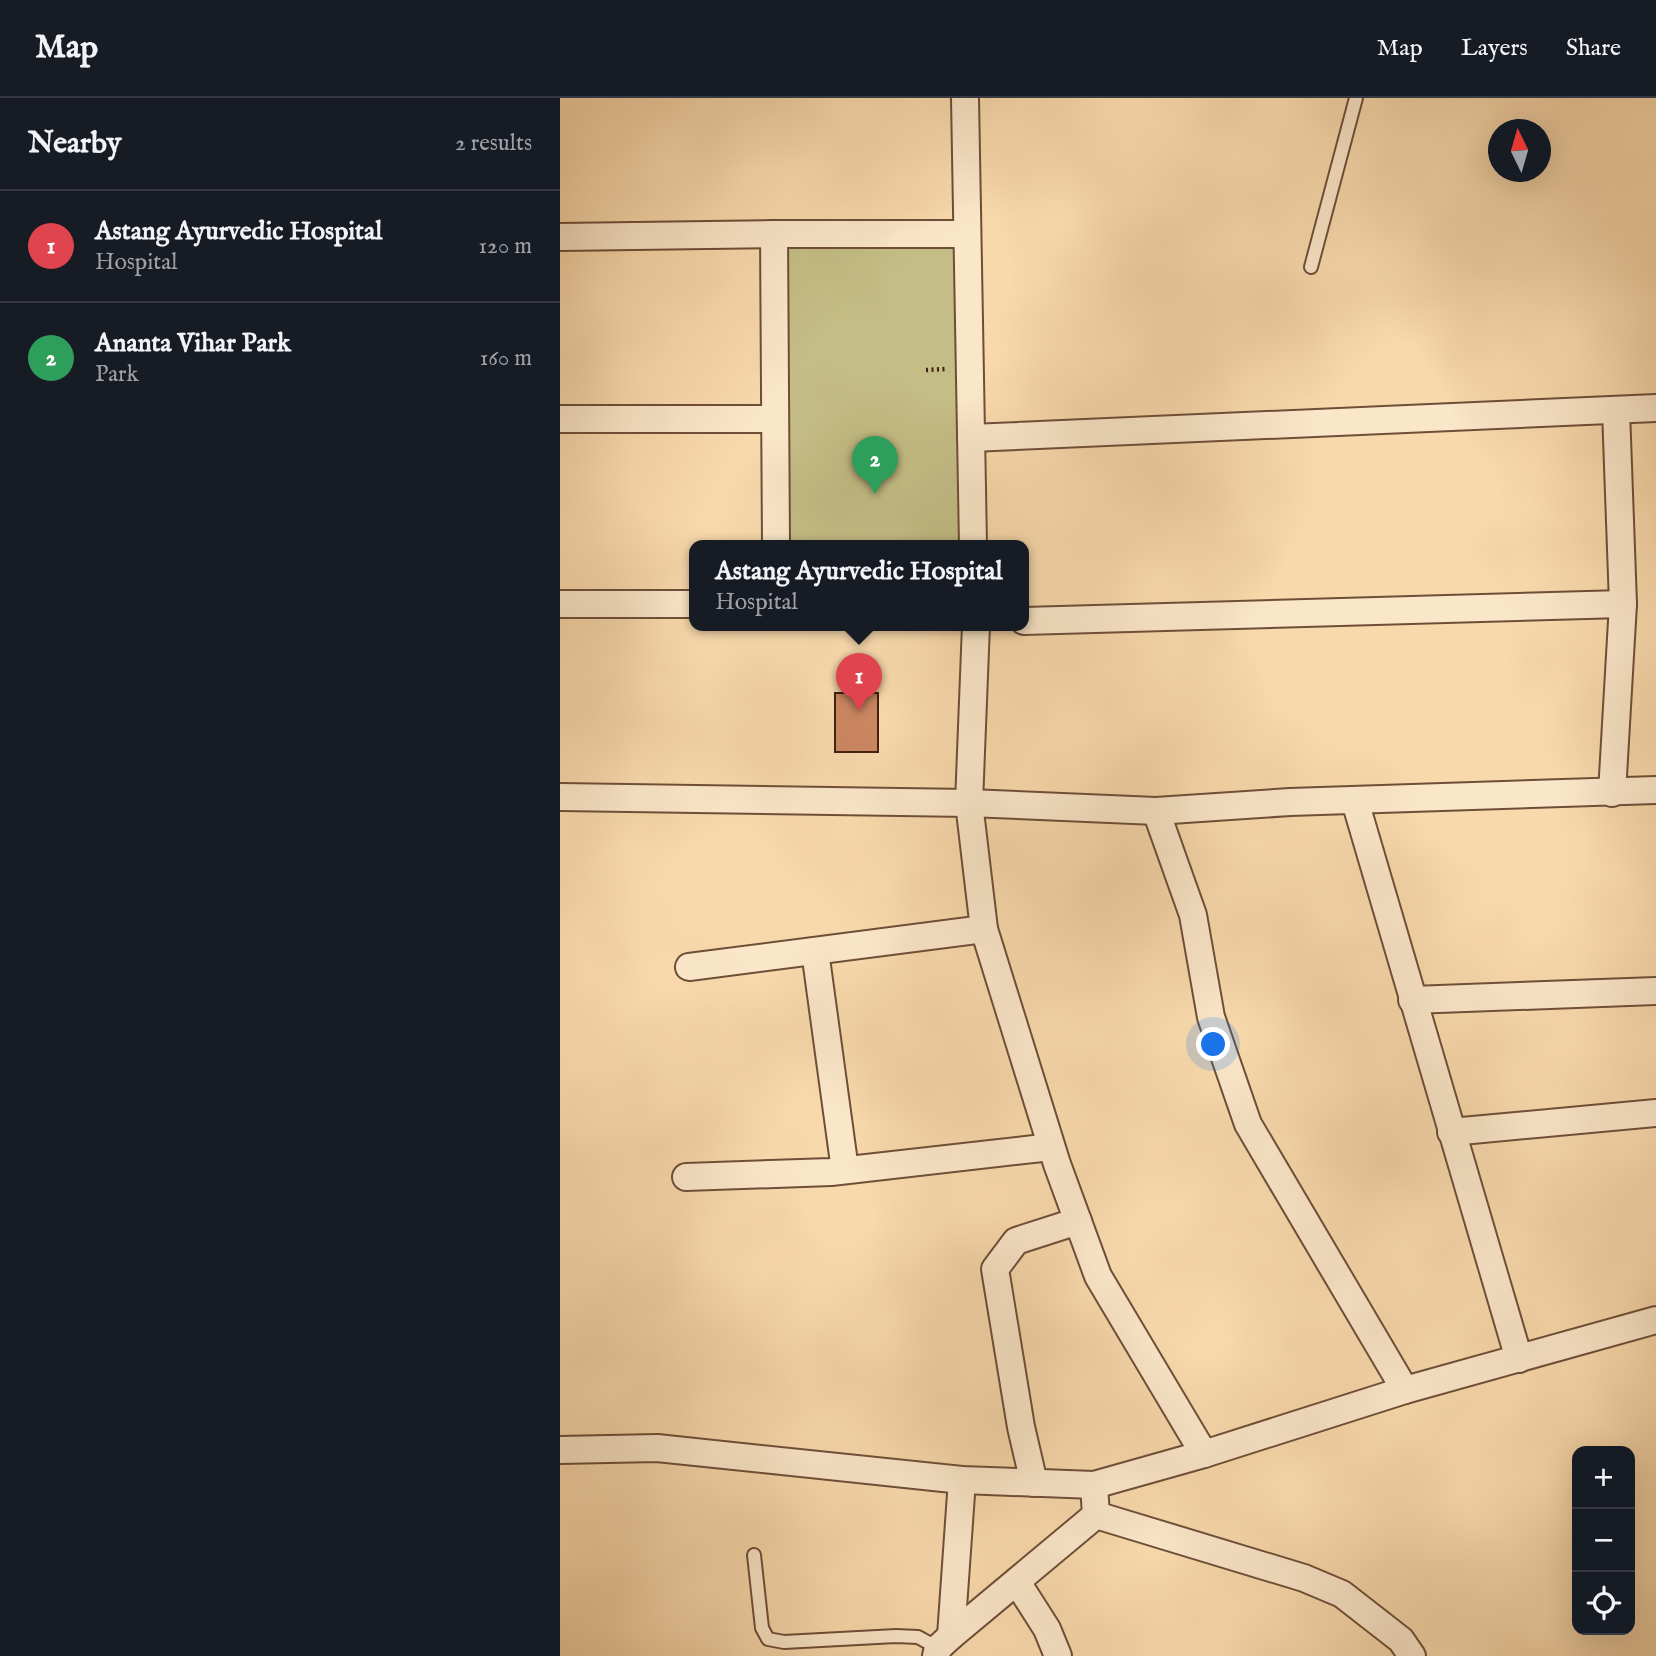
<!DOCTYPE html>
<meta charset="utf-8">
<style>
:root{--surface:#171b24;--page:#20242c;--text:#f1f3f6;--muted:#9ea1a6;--line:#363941;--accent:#c59692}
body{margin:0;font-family:"IM FELL English",serif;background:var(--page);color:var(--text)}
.controls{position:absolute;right:21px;bottom:21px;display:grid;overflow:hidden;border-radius:14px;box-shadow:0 7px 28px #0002}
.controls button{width:63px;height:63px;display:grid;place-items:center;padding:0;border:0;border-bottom:2px solid var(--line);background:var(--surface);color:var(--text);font:35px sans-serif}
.compass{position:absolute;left:928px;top:21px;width:63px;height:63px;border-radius:50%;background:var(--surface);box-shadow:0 7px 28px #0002;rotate:355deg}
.you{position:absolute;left:654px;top:947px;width:24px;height:24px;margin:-18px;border:5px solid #fff;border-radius:50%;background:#1a73e8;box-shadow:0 0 0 10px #1a73e833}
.badge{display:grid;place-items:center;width:46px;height:46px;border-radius:50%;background:var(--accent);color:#fff;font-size:23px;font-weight:700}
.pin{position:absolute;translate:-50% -58px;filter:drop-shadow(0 2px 4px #0008)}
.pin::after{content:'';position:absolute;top:37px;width:24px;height:21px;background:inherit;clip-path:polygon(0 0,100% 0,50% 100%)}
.popup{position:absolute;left:129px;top:442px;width:340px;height:91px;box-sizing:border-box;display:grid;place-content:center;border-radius:14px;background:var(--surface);filter:drop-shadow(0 2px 5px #0005);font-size:23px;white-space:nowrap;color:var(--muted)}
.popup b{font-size:26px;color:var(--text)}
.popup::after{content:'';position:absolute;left:50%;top:100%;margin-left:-14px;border:14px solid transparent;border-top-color:var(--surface)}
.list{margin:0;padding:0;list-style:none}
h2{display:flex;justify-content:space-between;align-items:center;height:91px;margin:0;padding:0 28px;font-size:30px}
h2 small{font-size:23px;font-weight:400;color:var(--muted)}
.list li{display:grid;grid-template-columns:46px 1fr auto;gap:21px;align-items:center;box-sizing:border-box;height:112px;padding:0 28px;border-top:2px solid var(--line)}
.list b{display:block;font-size:26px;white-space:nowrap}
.list p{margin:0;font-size:23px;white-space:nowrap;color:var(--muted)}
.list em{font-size:23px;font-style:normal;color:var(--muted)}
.icon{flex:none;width:38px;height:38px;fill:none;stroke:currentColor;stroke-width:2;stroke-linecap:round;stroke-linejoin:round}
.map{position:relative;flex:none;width:1096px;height:1558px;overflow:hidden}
header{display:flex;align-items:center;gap:42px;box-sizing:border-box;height:98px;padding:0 35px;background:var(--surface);border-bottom:2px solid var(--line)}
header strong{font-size:33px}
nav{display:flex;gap:38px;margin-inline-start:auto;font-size:24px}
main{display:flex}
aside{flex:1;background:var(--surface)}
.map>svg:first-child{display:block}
.green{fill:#c4bd85;stroke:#826e4c;stroke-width:2}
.building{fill:#cc8761;stroke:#412012;stroke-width:2}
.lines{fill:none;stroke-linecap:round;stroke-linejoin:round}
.lane-casing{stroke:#6f4e38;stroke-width:16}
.street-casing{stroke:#6f4e38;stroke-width:30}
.path{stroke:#412012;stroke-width:4.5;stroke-dasharray:2 3.5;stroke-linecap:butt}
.lane{stroke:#fae6c9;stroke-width:12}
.street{stroke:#fae6c9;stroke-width:26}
</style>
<header>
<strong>Map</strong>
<nav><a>Map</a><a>Layers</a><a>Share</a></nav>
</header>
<main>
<aside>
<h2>Nearby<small>2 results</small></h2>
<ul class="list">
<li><span class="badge" style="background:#e0444e">1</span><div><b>Astang Ayurvedic Hospital</b><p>Hospital</p></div><em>120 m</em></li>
<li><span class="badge" style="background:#2e9e5b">2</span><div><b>Ananta Vihar Park</b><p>Park</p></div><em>160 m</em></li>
</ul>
</aside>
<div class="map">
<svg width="1096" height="1558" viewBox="0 0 1096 1558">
<rect width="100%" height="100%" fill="#f8d9ac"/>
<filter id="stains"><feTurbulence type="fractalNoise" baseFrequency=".00286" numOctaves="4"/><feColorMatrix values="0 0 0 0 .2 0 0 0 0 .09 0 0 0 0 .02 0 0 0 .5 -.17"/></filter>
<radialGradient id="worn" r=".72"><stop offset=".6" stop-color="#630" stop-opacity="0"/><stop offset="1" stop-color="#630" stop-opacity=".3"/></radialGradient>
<polygon class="green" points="404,141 411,447 220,447 225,143"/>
<rect class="building" x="275" y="595" width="43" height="59"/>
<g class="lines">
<defs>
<g id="lane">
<polyline points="751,169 796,0"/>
<polyline points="194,1457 202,1530 208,1541 224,1544 336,1538 358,1539 378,1550"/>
</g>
<g id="street">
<polyline points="405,0 413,447"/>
<polyline points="0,139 214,136"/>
<polyline points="0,321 215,321"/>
<polyline points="411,340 1096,310"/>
<polyline points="216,447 214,136 407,136"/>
<polyline points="0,506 134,506"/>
<polyline points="464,523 1063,506"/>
<polyline points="416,527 409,705 424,831 497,1066 538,1178 644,1356"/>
<polyline points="1052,695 1063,506 1056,312"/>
<polyline points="0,699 409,705 596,713 730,704 1096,692"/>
<polyline points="795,703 959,1261"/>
<polyline points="596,713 633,817 651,919 688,1026 845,1292"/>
<polyline points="255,853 285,1072"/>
<polyline points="129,869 424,831"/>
<polyline points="852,902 1096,893"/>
<polyline points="891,1034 1096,1015"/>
<polyline points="126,1079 271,1074 491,1049"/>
<polyline points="0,1352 97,1350 402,1382 534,1387"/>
<polyline points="474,1385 461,1329 435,1171 456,1143 518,1123"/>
<polyline points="536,1417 744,1480 782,1496 841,1542 852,1558"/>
<polyline points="457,1484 487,1531 498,1558"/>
<polyline points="391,1538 402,1382"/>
<polyline points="376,1558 378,1550 391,1538 536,1417 534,1387 644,1356 845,1292 1096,1222"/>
</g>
</defs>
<use href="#lane" class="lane-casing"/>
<use href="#street" class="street-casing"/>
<g class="path">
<polyline points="366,272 385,271"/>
<polyline points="310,447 310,442"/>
</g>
<use href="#lane" class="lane"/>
<use href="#street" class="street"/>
</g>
<rect width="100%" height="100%" filter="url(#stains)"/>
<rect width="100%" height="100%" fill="url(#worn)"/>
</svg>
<div class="controls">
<button>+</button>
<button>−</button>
<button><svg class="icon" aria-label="locate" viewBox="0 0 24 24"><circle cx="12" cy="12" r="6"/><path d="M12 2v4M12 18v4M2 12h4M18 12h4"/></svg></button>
</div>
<svg class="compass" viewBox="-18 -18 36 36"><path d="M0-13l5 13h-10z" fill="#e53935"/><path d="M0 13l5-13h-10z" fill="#9ea1a6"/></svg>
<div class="you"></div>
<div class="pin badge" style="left:299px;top:613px;background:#e0444e">1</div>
<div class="popup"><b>Astang Ayurvedic Hospital</b>Hospital</div>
<div class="pin badge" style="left:315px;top:396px;background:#2e9e5b">2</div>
</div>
</main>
